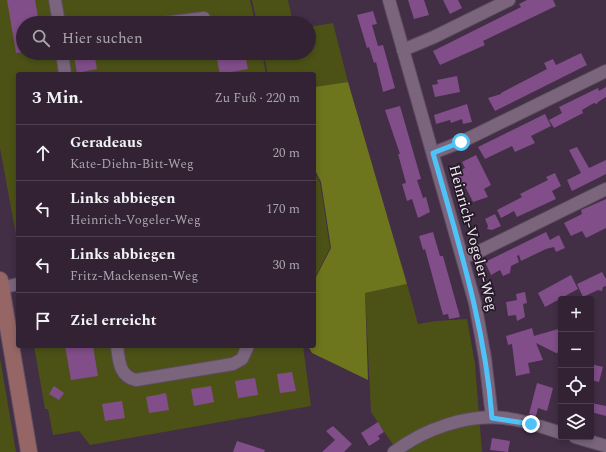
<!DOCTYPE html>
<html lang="de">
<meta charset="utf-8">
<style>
:root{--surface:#322234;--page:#3d2f40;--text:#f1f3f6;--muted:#a8a4ac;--line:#4d3f4f}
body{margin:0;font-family:Spectral,serif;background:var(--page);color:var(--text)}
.controls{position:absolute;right:12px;bottom:12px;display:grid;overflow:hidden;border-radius:4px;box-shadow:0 2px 6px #0003}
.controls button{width:36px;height:36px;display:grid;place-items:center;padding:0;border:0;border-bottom:1px solid var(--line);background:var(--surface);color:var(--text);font:20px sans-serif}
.stop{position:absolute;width:12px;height:12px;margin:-9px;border:3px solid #4fc3f7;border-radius:50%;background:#fff}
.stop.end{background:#4fc3f7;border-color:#fff;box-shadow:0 1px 4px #0008}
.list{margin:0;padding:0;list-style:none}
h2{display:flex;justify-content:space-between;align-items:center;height:52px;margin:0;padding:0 16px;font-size:17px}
h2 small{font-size:13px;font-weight:400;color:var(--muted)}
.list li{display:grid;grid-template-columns:26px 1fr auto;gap:12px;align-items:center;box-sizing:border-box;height:56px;padding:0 16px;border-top:1px solid var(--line)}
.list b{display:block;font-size:15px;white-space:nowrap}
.list p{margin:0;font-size:13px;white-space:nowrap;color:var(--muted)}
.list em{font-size:13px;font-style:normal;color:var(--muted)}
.icon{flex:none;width:22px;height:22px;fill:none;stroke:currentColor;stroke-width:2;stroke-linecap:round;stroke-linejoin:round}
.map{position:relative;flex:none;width:606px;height:452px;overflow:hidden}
.search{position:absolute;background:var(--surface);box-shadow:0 2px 6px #0003;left:16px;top:16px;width:300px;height:44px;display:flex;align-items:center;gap:10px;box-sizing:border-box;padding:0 14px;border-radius:22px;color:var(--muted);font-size:15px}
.panel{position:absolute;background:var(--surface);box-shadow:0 2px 6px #0003;left:16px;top:72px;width:300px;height:276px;border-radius:4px}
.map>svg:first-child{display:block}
.green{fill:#4c5216}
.forest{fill:#6d751d}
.building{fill:#814e8a}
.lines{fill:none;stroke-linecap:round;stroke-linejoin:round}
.street-casing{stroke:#5e4d60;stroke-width:14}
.secondary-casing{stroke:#5e4d60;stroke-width:18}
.street{stroke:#7a657d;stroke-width:12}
.secondary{stroke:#966666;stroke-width:16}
.route{stroke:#4fc3f7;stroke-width:5}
.labels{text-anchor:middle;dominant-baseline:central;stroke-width:3.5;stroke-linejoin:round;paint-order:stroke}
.street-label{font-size:15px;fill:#f6eaf8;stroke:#231a25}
</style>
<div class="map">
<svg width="606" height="452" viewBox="0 0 606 452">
<rect width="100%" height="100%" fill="#422e45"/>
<g class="green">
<polygon points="0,0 250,0 255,23 23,23 23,53 262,53 266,74 18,74 18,246 0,148"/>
<polygon points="252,0 288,0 293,23 257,23"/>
<polygon points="333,23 348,82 314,87 314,74 268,74 263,53 309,53 309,27"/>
<polygon points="314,172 320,182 330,248 314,280"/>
<polygon points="407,284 418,324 436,321 467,319 475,364 482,452 398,452 371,412 365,293"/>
<polygon points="34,346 303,346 311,406 90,445 79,431 53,435 48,409 45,409"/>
<polygon points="0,358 16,452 0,452"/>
</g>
<polygon class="forest" points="348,82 407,284 365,293 368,380 312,353 308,346 314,346 314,281 331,248 321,182 314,168 314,87"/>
<g class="building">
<polygon points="7,0 35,0 39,23 23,23 23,52 16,53"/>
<polygon points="408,0 424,0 429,15 414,19"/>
<polygon points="443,0 458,0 462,8 450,14"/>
<polygon points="527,0 553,0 556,6 483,41 485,45 440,65 433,51 521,7 519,4"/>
<polygon points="373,11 377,24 372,25 378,46 383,45 395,88 383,92 376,62 374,63 369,47 367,48 357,15"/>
<polygon points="94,53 97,69 77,73 74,56"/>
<polygon points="581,53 587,65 495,111 488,98 501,94 501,93 547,69 544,63 553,59 556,65"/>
<polygon points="245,55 248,69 220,74 217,60"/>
<polygon points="457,76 460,92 435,97 432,85 438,84 437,80"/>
<polygon points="606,87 606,97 598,102 597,104 594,103 582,110 583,113 554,128 549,120 562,113 559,107 598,88 599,91"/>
<polygon points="467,104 472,122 463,124 462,119 451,123 450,120 436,124 434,115"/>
<polygon points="400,106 421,179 417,180 423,198 426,197 430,212 418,218 412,199 407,201 402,184 406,183 398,154 400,154 385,110"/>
<polygon points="545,114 551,126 531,136 535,143 515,152 512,146 485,159 478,147"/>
<polygon points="577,147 589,168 606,160 606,174 572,191 567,180 581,173 569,150"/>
<polygon points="476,155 491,185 484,189 488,197 473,202 463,182 460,184 454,174 465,168 462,162"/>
<polygon points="555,173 561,186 552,191 556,199 517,217 514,211 501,218 497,210 522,197 520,194 548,180 546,177"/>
<polygon points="606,199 606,228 586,238 582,231 571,236 564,223 582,214 581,210"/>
<polygon points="495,214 501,226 492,230 487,229 488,226 485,219"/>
<polygon points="433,232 440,256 443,256 460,317 449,319 448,314 443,315 425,249 423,250 419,236"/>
<polygon points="546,232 550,240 559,235 565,248 556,252 554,247 546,249 521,261 519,255 517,256 519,262 511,266 510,273 503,276 500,270 491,275 485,262"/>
<polygon points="602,272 606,279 606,286 603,287 602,291 598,290 583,297 577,284"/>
<polygon points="571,275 578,289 545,307 538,293"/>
<polygon points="525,292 527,303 523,304 525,317 517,321 516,315 508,316 506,302 517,300 516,294"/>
<polygon points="532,328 534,336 558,329 560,335 561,334 561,352 556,353 536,343 543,360 528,363 530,373 516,376 512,344 508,345 506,336"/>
<polygon points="65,346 93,346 98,376 71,380"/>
<polygon points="591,364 603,367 599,382 591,380"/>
<polygon points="292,372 296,391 280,393 277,374"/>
<polygon points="255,378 258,395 238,398 235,381"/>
<polygon points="537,383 553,388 547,411 538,408 536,416 529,414"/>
<polygon points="54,386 64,393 59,400 49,394"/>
<polygon points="211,386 214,402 194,406 191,389"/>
<polygon points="166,393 169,410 149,413 146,397"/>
<polygon points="122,401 125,418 105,421 102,404"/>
<polygon points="591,403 606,406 606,416 591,412"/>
<polygon points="378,422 384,432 378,436 380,439 369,446 361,433"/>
<polygon points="333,426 352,444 344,452 322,452 335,440 326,431"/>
<polygon points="492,438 510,441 508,452 490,450"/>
<polygon points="237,441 265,450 264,452 233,452"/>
</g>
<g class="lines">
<defs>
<g id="street">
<polyline points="55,0 59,23"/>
<polyline points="389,0 475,303 485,358 492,417"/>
<polyline points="163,23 204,18"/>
<polyline points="403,50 434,37 509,0"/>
<polyline points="62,53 65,74"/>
<polyline points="433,153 461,142 606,71"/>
<polyline points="463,257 476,253 606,189"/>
<polyline points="1,288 18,284"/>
<path d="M117,346C119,361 119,376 136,380L233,364L242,359L248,346"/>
<polyline points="575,437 606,446"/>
<path d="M394,452C424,429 467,414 504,418C523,420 542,427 561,433"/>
</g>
<polyline id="secondary" points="0,280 29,452"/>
</defs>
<use href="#street" class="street-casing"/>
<use href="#secondary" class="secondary-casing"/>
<use href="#street" class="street"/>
<use href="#secondary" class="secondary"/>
</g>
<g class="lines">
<path class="route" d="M461,142L433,153C458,242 485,325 492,418L531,424"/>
</g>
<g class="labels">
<g class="street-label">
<text transform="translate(473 238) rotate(75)">Heinrich-Vogeler-Weg</text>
</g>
</g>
</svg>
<div class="controls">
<button>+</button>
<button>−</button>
<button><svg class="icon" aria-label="locate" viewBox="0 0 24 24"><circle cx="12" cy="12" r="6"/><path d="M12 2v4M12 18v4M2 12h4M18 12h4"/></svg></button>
<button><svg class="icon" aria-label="layers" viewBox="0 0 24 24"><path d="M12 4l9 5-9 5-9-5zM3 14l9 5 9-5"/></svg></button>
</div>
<div class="stop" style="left:461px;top:142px"></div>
<div class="stop end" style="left:531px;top:424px"></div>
<div class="search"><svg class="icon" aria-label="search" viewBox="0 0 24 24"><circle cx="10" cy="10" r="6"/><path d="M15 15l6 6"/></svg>Hier suchen</div>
<section class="panel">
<h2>3 Min.<small>Zu Fuß · 220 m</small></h2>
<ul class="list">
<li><svg class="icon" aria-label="ahead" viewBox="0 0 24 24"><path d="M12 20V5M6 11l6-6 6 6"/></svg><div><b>Geradeaus</b><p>Kate-Diehn-Bitt-Weg</p></div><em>20 m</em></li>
<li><svg class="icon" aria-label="left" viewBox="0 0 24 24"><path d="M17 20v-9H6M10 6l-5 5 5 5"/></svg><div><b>Links abbiegen</b><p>Heinrich-Vogeler-Weg</p></div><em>170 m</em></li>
<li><svg class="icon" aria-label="left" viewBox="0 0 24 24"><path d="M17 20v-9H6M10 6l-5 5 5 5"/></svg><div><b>Links abbiegen</b><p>Fritz-Mackensen-Weg</p></div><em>30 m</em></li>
<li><svg class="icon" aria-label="arrive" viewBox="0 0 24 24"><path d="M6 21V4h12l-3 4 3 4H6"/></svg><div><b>Ziel erreicht</b></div></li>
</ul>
</section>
</div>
